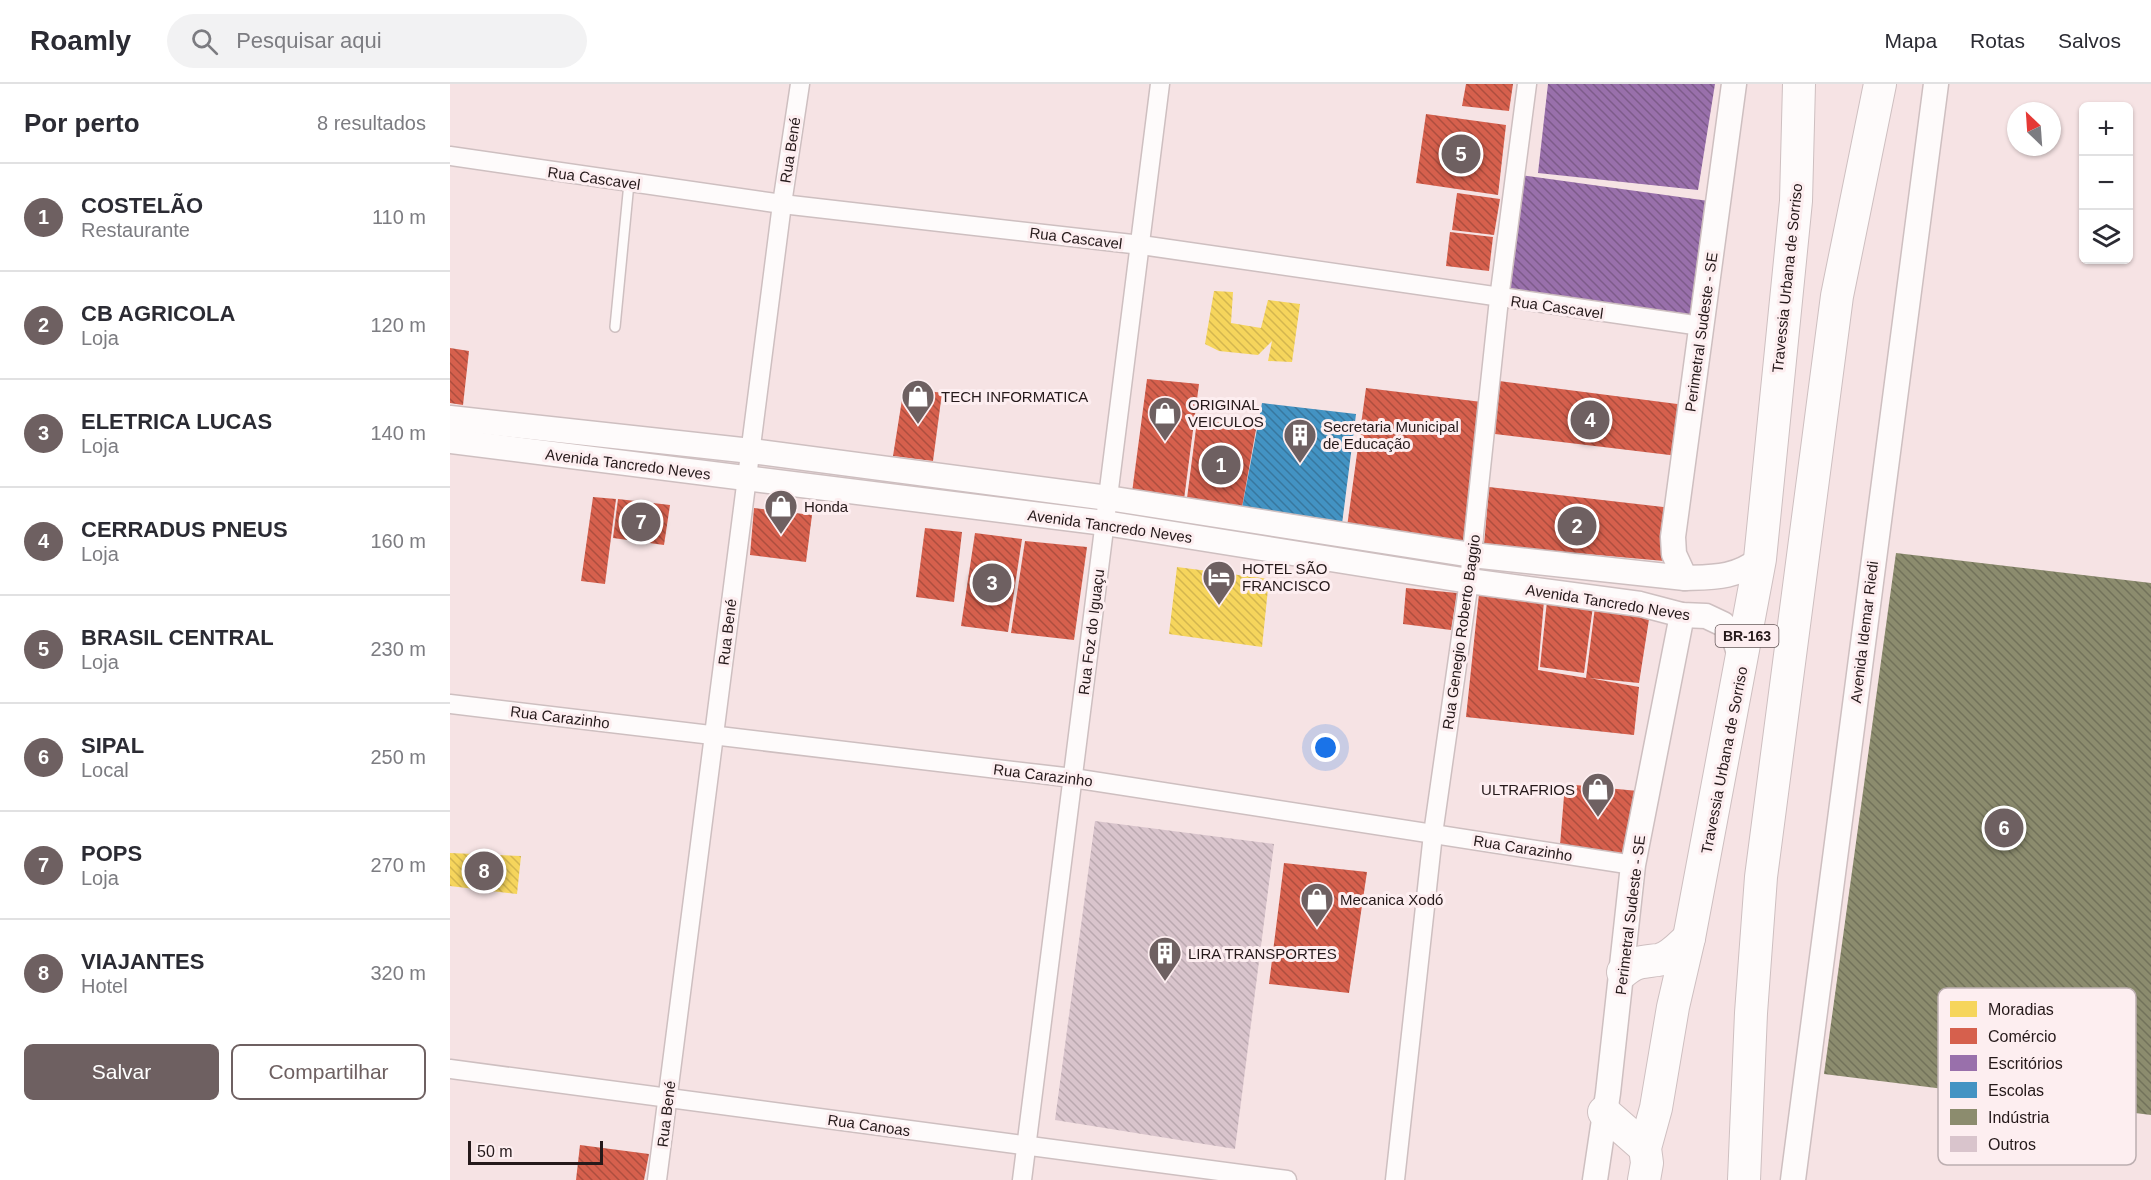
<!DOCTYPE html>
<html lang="pt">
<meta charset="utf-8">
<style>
:root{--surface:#fff;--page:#f2f2f3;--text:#2b2b33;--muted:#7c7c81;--line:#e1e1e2;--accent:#6e6061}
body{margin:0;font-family:Helvetica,sans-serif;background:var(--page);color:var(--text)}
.controls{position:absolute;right:18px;top:18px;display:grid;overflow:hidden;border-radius:9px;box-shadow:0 2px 4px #0004}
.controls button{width:54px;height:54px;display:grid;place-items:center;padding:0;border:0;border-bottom:2px solid var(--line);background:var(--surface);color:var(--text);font:30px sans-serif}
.compass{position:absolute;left:1557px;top:18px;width:54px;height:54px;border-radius:50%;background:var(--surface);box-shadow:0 2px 4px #0004;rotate:335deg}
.scale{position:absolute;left:18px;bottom:15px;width:135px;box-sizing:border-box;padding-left:6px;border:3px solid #25191a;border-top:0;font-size:16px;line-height:21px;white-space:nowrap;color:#25191a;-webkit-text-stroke:4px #fdeef0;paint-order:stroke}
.you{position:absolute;left:876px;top:664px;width:21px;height:21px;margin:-15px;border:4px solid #fff;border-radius:50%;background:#1a73e8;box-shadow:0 0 0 9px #1a73e833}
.badge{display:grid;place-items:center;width:39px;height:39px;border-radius:50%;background:var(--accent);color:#fff;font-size:20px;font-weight:700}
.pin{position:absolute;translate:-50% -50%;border:3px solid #fff;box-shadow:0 2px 6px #0006}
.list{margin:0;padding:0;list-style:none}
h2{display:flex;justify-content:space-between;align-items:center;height:78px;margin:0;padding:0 24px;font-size:26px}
h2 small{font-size:20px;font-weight:400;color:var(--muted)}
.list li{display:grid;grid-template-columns:39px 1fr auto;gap:18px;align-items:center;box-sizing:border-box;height:108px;padding:0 24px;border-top:2px solid var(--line)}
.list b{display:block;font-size:22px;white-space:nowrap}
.list p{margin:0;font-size:20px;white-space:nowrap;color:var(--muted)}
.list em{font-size:20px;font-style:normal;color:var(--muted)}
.actions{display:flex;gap:12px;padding:18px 24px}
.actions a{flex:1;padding:14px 0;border:2px solid var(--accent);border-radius:9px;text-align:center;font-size:21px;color:var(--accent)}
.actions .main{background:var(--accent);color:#fff}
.icon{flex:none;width:33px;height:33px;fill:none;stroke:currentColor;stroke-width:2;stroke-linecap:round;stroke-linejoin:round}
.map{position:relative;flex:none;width:1701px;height:1096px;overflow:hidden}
header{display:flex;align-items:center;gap:36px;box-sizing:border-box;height:84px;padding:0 30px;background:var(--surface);border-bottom:2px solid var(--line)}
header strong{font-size:28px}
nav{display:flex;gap:33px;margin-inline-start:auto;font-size:21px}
.search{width:420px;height:54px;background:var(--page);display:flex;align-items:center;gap:15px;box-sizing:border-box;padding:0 21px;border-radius:33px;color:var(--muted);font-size:22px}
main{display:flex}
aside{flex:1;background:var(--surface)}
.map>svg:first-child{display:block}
.homes{fill:url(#homes-back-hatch)}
.shops{fill:url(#shops-back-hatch)}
.offices{fill:url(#offices-back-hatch)}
.schools{fill:url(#schools-back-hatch)}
.industry{fill:url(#industry-back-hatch)}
.building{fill:url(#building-back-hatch)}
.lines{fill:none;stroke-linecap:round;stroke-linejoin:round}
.lane-casing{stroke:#cebfc0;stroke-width:12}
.street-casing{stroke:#cebfc0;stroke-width:21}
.secondary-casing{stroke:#cebfc0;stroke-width:27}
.highway-casing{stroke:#cebfc0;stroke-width:34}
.lane{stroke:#fefbfb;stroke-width:9}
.street{stroke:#fefbfb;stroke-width:18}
.secondary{stroke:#fefbfb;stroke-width:24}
.highway{stroke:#fefbfb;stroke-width:32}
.labels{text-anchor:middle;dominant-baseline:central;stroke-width:6;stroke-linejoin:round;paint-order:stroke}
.shield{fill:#fdeef0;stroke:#66595a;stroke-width:1.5}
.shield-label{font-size:14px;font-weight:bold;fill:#25191a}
.street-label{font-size:15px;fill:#25191a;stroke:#fdeef0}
.poi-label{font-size:15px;fill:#25191a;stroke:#fdeef0;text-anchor:start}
.key{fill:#fdeef0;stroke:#bcaeb0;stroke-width:1.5}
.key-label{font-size:16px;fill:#25191a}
</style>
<header>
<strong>Roamly</strong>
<div class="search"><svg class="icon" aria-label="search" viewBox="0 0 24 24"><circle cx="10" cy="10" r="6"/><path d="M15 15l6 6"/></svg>Pesquisar aqui</div>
<nav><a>Mapa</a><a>Rotas</a><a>Salvos</a></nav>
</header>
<main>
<aside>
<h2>Por perto<small>8 resultados</small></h2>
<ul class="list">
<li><span class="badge">1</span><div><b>COSTELÃO</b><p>Restaurante</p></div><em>110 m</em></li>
<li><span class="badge">2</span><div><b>CB AGRICOLA</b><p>Loja</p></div><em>120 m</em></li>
<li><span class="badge">3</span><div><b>ELETRICA LUCAS</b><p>Loja</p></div><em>140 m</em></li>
<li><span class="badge">4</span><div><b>CERRADUS PNEUS</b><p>Loja</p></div><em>160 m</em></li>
<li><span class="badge">5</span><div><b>BRASIL CENTRAL</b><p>Loja</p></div><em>230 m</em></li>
<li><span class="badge">6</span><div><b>SIPAL</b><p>Local</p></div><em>250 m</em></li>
<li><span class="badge">7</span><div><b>POPS</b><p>Loja</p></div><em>270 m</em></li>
<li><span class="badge">8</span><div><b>VIAJANTES</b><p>Hotel</p></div><em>320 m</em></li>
</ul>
<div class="actions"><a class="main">Salvar</a><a>Compartilhar</a></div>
</aside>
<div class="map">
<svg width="1701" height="1096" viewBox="0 0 1701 1096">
<defs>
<pattern id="homes-back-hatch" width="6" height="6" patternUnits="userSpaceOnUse" patternTransform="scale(1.5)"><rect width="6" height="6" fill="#f6d55c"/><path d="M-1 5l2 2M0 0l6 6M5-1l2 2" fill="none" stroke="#d3b64f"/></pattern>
<pattern id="shops-back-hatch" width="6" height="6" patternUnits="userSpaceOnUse" patternTransform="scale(1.5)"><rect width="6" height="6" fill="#d6604d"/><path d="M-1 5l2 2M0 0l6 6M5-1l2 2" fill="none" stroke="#ad4e3f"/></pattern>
<pattern id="offices-back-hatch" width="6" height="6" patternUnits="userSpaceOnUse" patternTransform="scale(1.5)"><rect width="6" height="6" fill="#9970ab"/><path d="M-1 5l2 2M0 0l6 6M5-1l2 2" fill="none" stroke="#7d5b8a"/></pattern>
<pattern id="schools-back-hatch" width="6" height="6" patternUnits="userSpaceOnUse" patternTransform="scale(1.5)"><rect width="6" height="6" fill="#4393c3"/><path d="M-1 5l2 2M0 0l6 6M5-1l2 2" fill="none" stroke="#38779e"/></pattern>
<pattern id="industry-back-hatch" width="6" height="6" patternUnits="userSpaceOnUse" patternTransform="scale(1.5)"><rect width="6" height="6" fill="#8c8c6e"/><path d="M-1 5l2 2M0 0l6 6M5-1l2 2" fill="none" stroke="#72725a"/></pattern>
<pattern id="building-back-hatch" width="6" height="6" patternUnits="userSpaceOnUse" patternTransform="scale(1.5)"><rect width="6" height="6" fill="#d9c4cc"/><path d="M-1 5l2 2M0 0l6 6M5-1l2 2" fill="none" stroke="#baa8af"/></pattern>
</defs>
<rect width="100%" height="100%" fill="#f6e3e4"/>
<g class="homes">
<polygon points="764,207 783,208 781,239 811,244 818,216 850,220 842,278 818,277 822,257 808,271 769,267 755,260"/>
<polygon points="727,483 819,495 812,563 719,550"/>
<polygon points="0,769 71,772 67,810 0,802"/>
</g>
<g class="shops">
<polygon points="1016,0 1063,0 1059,27 1012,22"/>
<polygon points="976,30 1056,41 1048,111 966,99"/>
<polygon points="1007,109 1050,115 1044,151 1002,146"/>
<polygon points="1000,148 1043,153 1039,187 996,182"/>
<polygon points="0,264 19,267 13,321 0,319"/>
<polygon points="697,295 749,300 733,423 681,416"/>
<polygon points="1049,297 1235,321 1228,372 1045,350"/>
<polygon points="454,303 492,309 483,377 443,372"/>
<polygon points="916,304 1032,318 1014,459 897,443"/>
<polygon points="747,337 807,340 791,429 736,422"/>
<polygon points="1039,403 1222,424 1214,477 1034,461"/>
<polygon points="143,413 166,415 155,500 131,497"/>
<polygon points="168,415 220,421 214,461 163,454"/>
<polygon points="304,424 362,431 356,478 300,471"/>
<polygon points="475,444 512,448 504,518 466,513"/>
<polygon points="525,449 572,455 558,548 511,542"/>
<polygon points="575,457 637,463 624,556 561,549"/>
<polygon points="956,504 1007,509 1001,546 953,540"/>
<polygon points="1029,510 1094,517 1088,586 1136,594 1145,523 1200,529 1189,599 1139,594 1189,603 1184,651 1016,633"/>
<polygon points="1097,517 1143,522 1134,589 1090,583"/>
<polygon points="1115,700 1188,707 1177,770 1110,761"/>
<polygon points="834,779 917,788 899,909 819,900"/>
<polygon points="130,1061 199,1070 194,1096 126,1096"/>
</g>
<g class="offices">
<polygon points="1098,0 1265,0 1248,106 1088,89"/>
<polygon points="1071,91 1266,118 1249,233 1058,210"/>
</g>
<polygon class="schools" points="812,319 906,330 892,440 791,429"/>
<polygon class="industry" points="1446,469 1701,499 1701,1031 1374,990"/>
<polygon class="building" points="645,737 824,760 785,1065 605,1036"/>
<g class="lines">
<defs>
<polyline id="lane" points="165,243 179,99"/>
<g id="street">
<polyline points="0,72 332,120 691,161 1251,242"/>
<polyline points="0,620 623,694 1183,781"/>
<polyline points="0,985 837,1096"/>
<polyline points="207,1096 332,120 350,0"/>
<polyline points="572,1096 710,0"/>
<polyline points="945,1096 983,750 1019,497 1049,215 1077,0"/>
</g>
<g id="secondary">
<path d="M0,334L301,367L658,414L1022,471L1235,494C1265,493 1285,494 1310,475"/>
<polyline points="0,357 655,439 1019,497 1190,520 1232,531 1256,532 1273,540 1284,553 1292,579"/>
<polyline points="1235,494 1224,470 1223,453 1284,0"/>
<polyline points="1145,1096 1158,1009 1183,781 1232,531"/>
<polyline points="1343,1096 1486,0"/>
</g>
<g id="highway">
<path d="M1173,888C1186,877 1192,878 1208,876C1220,874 1230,862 1239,854"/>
<polyline points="1154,1028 1195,1064"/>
<polyline points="1194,1096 1197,1079 1195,1064 1206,1024 1223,923 1239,854 1310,475 1346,117 1349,0"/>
<polyline points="1294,1096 1301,929 1311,793 1387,212 1430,0"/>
</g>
</defs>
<use href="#lane" class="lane-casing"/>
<use href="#street" class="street-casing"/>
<use href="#secondary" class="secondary-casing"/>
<use href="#highway" class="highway-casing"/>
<use href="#lane" class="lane"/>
<use href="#street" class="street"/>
<use href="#secondary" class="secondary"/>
<use href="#highway" class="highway"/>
</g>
<defs>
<symbol id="shop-pin" viewBox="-11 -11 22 30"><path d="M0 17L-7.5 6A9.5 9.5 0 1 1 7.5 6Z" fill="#6e6061" stroke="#fdeef0"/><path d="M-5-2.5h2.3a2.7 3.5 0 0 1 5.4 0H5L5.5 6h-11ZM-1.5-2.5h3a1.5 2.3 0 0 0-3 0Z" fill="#fff"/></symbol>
<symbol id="building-pin" viewBox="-11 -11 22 30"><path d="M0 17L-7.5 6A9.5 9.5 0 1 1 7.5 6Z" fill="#6e6061" stroke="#fdeef0"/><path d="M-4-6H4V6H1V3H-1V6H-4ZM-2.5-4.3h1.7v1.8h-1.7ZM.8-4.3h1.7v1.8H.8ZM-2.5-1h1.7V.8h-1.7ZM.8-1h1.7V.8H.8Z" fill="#fff"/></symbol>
<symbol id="hotel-pin" viewBox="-11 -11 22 30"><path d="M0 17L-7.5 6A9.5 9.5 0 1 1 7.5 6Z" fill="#6e6061" stroke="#fdeef0"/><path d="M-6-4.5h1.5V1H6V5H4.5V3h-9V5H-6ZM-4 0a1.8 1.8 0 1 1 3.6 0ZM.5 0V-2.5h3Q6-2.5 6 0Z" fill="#fff"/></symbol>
</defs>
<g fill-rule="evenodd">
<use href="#shop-pin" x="449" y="293" width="38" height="52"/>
<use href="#shop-pin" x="696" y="310" width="38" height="52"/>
<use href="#building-pin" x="831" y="332" width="38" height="52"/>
<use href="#shop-pin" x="312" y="403" width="38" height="52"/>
<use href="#hotel-pin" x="750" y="474" width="38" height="52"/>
<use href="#shop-pin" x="1129" y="686" width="38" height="52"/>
<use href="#shop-pin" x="848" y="796" width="38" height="52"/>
<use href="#building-pin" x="696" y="850" width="38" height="52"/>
</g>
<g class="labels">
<rect class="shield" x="1265.5" y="541" width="63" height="22" rx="4.5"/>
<g class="shield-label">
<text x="1297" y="552">BR-163</text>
</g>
<g class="street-label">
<text transform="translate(340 66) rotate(-81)">Rua Bené</text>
<text transform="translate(144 94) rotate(8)">Rua Cascavel</text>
<text transform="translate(626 154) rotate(7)">Rua Cascavel</text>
<text transform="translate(1337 194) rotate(-84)">Travessia Urbana de Sorriso</text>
<text transform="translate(1107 223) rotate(8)">Rua Cascavel</text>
<text transform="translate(1251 248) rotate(-82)">Perimetral Sudeste - SE</text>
<text transform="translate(178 380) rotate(7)">Avenida Tancredo Neves</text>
<text transform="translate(660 442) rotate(8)">Avenida Tancredo Neves</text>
<text transform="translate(1158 518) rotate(9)">Avenida Tancredo Neves</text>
<text transform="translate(277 548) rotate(-83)">Rua Bené</text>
<text transform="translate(641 548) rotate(-83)">Rua Foz do Iguaçu</text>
<text transform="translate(1011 548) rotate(-82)">Rua Genegio Roberto Baggio</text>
<text transform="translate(1414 548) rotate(-83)">Avenida Idemar Riedi</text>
<text transform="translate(110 633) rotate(7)">Rua Carazinho</text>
<text transform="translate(1274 676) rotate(-79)">Travessia Urbana de Sorriso</text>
<text transform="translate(593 691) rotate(7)">Rua Carazinho</text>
<text transform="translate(1073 764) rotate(9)">Rua Carazinho</text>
<text transform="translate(1180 831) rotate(-83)">Perimetral Sudeste - SE</text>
<text transform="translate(216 1030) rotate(-83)">Rua Bené</text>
<text transform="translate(419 1041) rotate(8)">Rua Canoas</text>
</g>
<g class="poi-label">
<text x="491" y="312">TECH INFORMATICA</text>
<text x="738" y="320">ORIGINAL<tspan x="738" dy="17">VEICULOS</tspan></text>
<text x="873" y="342">Secretaria Municipal<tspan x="873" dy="17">de Educação</tspan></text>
<text x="354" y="422">Honda</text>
<text x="792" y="484">HOTEL SÃO<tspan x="792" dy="17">FRANCISCO</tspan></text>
<text x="1125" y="705" text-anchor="end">ULTRAFRIOS</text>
<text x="890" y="815">Mecanica Xodó</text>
<text x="738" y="869">LIRA TRANSPORTES</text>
</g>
</g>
<rect x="1488" y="904" width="198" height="177" rx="9" class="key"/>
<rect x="1500" y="917" width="27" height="16" fill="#f6d55c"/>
<rect x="1500" y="944" width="27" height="16" fill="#d6604d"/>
<rect x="1500" y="971" width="27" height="16" fill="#9970ab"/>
<rect x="1500" y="998" width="27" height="16" fill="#4393c3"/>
<rect x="1500" y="1025" width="27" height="16" fill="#8c8c6e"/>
<rect x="1500" y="1052" width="27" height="16" fill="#d9c4cc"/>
<g class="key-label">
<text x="1538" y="931">Moradias</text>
<text x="1538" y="958">Comércio</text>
<text x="1538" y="985">Escritórios</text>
<text x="1538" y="1012">Escolas</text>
<text x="1538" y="1039">Indústria</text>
<text x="1538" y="1066">Outros</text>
</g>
</svg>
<div class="controls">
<button>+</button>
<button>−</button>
<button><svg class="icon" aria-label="layers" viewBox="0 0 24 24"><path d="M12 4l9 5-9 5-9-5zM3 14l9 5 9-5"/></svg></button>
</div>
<svg class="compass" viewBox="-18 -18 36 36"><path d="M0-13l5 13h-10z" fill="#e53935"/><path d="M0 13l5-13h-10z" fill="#7c7c81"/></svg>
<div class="scale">50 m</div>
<div class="you"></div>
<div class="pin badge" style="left:771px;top:381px">1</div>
<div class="pin badge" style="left:1127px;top:442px">2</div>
<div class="pin badge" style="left:542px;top:499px">3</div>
<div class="pin badge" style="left:1140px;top:336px">4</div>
<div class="pin badge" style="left:1011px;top:70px">5</div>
<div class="pin badge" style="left:1554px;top:744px">6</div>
<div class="pin badge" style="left:191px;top:438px">7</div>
<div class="pin badge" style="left:34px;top:787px">8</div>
</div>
</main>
